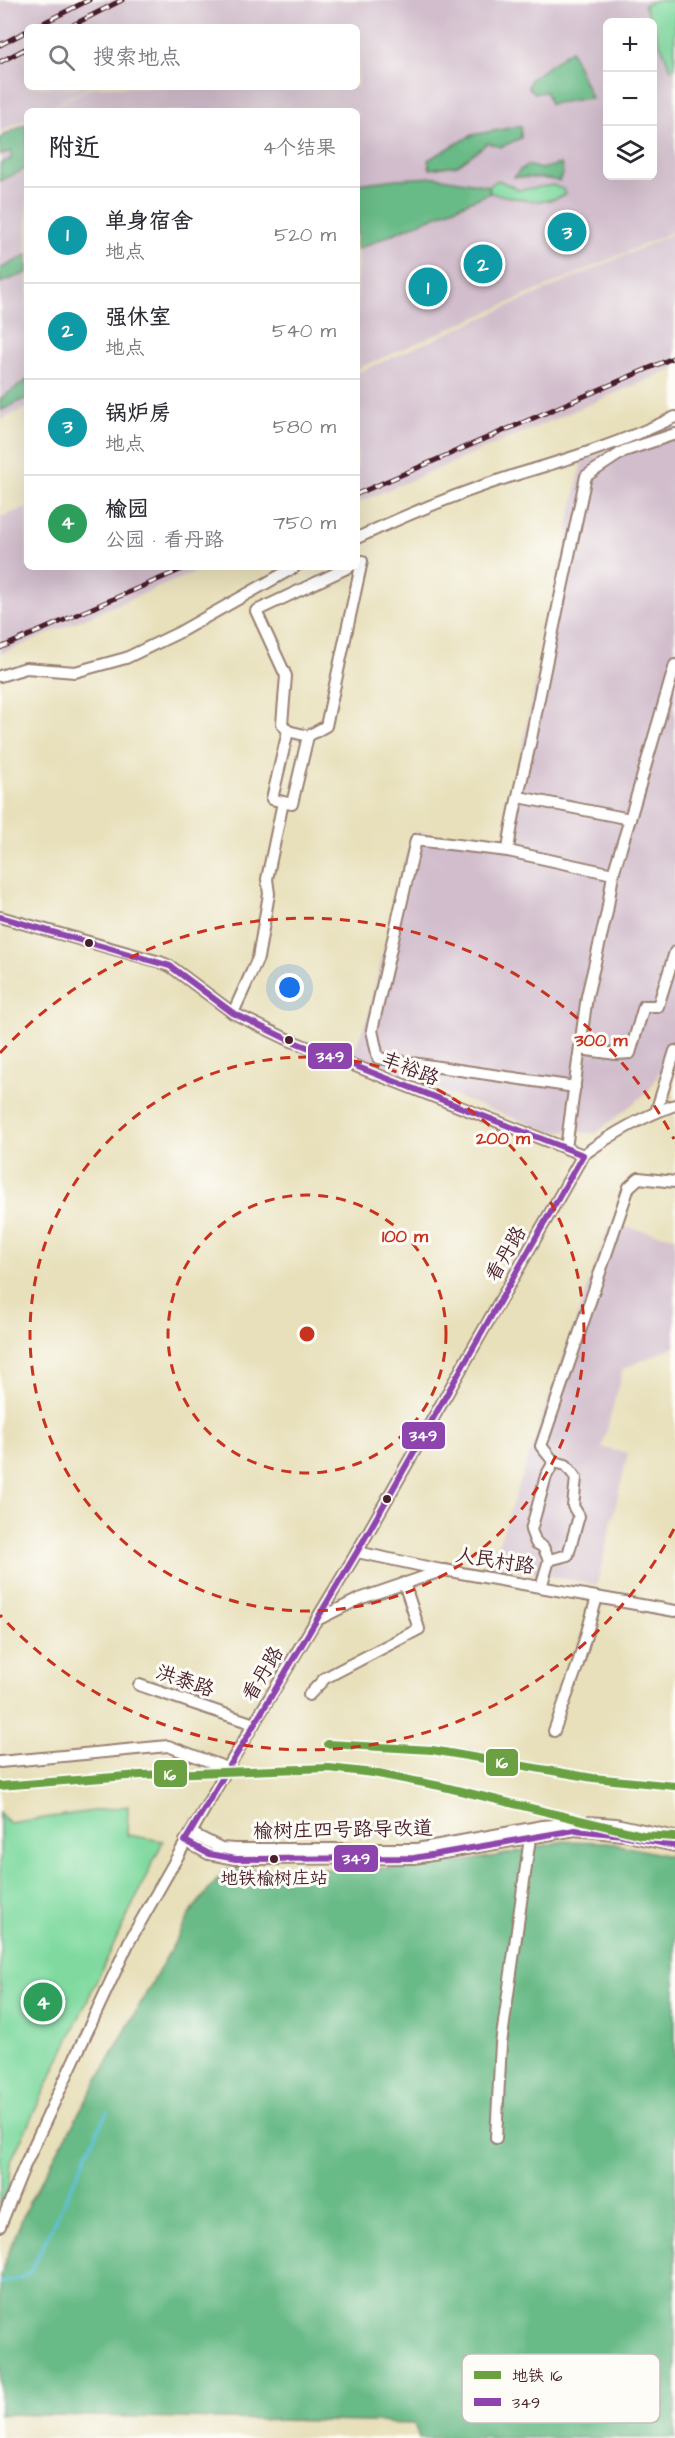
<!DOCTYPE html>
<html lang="zh">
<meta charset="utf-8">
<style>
:root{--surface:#fff;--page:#f7f7f7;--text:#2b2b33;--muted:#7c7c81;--line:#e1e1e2;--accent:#d93025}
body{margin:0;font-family:"Architects Daughter","LXGW WenKai TC",sans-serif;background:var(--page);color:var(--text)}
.controls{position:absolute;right:18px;top:18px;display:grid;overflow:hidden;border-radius:9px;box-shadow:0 6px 24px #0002}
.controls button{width:54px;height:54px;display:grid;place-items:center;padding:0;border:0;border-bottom:2px solid var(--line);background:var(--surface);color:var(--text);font:30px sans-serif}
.you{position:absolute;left:290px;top:988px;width:21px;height:21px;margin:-15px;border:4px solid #fff;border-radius:50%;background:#1a73e8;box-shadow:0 0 0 9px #1a73e833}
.badge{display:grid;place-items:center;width:39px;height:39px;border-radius:50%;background:var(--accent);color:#fff;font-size:20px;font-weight:700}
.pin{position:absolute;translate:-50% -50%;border:3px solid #fff;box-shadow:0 2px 6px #0006}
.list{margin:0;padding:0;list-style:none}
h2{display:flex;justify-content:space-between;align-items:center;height:78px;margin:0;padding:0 24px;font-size:26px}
h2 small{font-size:20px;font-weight:400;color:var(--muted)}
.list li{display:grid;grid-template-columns:39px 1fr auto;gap:18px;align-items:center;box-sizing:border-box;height:96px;padding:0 24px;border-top:2px solid var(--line)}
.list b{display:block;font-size:22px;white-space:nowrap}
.list p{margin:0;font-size:20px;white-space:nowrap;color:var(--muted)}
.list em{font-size:20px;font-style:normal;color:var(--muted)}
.icon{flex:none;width:33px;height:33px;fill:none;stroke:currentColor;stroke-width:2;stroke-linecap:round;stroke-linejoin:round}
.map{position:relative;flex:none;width:675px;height:2438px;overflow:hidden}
.search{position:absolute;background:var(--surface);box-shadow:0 6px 24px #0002;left:24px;top:24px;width:336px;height:66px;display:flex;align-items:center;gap:15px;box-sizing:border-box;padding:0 21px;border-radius:9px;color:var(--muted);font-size:22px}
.panel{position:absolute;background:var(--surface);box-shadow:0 6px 24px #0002;left:24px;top:108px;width:336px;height:462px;border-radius:9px}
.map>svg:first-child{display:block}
.industrial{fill:#d1bdcc;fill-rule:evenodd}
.green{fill:#80daa0;stroke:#657c66;stroke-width:1.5}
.forest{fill:#68ba86;stroke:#596c58;stroke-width:1.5}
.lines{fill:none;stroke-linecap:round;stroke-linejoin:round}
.stream{stroke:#5fc3dd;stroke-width:3}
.minor-casing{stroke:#998073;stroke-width:14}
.minor{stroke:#fff;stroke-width:10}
.rail-casing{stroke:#4a1f2b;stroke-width:5}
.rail{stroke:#fdfcf7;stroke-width:3;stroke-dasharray:9;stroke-linecap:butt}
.bus-1-casing{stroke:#fdfcf7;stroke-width:10}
.bus-1{stroke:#8e44ad;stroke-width:6}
.metro-1-casing{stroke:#fdfcf7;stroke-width:12}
.metro-1{stroke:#6ba142;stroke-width:8}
.ring{fill:none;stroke:#c8321e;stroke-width:3;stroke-dasharray:10 8}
.bus-dot{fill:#4a1f2b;stroke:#fdfcf7;stroke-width:2}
.labels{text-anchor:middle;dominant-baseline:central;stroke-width:6;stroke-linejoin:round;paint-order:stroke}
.bus-label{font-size:18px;fill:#4a1f2b;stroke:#fdfcf7}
.street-label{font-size:20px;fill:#4a1f2b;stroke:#fdfcf7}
.key{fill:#fdfcf7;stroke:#c7baba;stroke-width:1.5}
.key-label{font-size:16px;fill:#4a1f2b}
.centre{fill:#c8321e;stroke:#fdfcf7;stroke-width:3}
.ring-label{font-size:18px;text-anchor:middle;font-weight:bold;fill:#c8321e;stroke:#fdfcf7;stroke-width:6;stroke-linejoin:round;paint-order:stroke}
.line-badge{stroke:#fdfcf7;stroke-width:2}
.badge-label{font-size:16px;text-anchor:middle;font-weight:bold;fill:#fff}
</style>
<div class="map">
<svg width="675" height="2438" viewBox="0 0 675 2438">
<rect width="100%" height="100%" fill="#fdfcf7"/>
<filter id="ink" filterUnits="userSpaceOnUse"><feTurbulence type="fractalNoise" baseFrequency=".0167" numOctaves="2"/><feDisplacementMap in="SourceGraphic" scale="12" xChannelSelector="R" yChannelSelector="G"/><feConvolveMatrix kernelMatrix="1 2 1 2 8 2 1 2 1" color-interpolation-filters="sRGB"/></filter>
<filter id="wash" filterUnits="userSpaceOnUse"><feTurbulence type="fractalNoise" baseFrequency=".008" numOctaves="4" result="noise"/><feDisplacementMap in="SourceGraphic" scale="24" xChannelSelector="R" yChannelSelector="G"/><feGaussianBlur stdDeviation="1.35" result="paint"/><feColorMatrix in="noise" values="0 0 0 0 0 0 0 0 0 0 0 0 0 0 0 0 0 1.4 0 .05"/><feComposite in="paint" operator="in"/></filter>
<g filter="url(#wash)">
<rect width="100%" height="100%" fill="#e8e0bb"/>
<g class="industrial">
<path d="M0,0H675V231L357,369V111H45L92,87H357V27H27V87H89L42,111H27V118L0,132ZM608,22H652V176H608Z"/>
<polygon points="27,121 27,408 0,420 0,135"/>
<polygon points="675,233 675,368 357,503 357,373"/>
<polygon points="675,423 675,1065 665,1062 649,1091 596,1133 549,1131 351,1058 368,1017 412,832 502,844 582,461"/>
<polygon points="27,507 27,567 206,567 0,654 0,517"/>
<polygon points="609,1226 619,1226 675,1237 675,1346 623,1369 602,1448 628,1453 597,1585 491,1565"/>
</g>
<g class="green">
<polygon points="656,0 675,0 675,68 671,69 644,5"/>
<path d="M498,180L519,190L553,185L564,190L566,194C543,208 515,197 490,193L489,186Z"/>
<polygon points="128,1806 127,1835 163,1841 10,2163 8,2190 0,2206 0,1813 9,1823"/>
</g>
<g class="forest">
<polygon points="571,50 591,98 550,104 546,92 534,93 528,87 530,80"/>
<polygon points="27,124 27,168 0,181 0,164 11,159 11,151 0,155 0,138"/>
<polygon points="521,126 521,138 501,147 488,143 458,165 430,169 428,160 472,135"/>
<polygon points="561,164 563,173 559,181 541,178 514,177 520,170 528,165 540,169"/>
<polygon points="436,177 489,186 490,193 357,249 357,184 397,179"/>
<polygon points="27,255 27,273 0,283 0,269"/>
<polygon points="27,380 27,398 0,411 0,399"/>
<polygon points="564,1841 605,1842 675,1857 675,2438 419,2438 414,2423 0,2414 0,2275 27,2206 194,1908 226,1869 364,1869 431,1866 497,1856"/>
</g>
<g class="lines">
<polyline class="stream" points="0,2283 22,2278 31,2271 107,2112"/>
</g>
</g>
<g filter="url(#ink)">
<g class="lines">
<defs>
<g id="minor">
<path d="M357,538C408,514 461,492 515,475C572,458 621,443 675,417"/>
<polyline points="0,676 26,668 75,672 126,658 178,633 295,567"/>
<polyline points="288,731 282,724 286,676 256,611 349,567"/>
<polyline points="308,736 326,726 362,561 357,563"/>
<polyline points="519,797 630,819 613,874"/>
<polyline points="630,819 675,665"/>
<path d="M508,851C512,815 522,780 530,744C547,655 567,566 586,476L624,451L675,434"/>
<polyline points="0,917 160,962 170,966 233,1013 289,1040 583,1155"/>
<polyline points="233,1013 258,958 269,894 267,879 283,802 292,804 308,736 288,731 272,799 283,802"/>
<polyline points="580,1049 616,1054 630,1053 644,1006 658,1006 675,952"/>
<polyline points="656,1112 675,1051"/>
<polyline points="566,1148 587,996 607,912 613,874 508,851 416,840 372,1030 378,1058 575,1087"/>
<polyline points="357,1552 441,1570"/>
<polyline points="549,1560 568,1555 579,1516 573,1506 576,1478 566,1465 554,1462"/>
<polyline points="541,1587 549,1560 543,1547 536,1543 531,1530 546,1476 554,1462 541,1446 629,1187 639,1178 675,1182"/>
<polyline points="317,1620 359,1599 444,1570 675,1611"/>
<polyline points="139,1685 254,1724"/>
<polyline points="309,1695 325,1678 419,1629 404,1583"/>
<polyline points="554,1731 577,1667 597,1597"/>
<polyline points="0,1762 168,1746 227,1768"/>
<polyline points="191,1833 221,1848 234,1849 417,1849 543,1826 588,1822 616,1824 675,1837"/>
<polyline points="185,1841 209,1854 236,1859 414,1858 575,1830 623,1835 675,1846"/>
<polyline points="496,2138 501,2044 530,1838"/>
<path d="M0,2226L24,2167L129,1942L234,1757L357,1552L583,1155C612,1134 641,1117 675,1105"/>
</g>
</defs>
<use href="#minor" class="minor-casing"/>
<use href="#minor" class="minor"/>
<defs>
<g id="rail">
<polyline points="35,27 89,0"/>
<polyline points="69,27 122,0"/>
<polyline points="0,45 27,31"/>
<polyline points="0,62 27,48"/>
<polyline points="357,494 675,357"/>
<polyline points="0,648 187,567"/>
</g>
</defs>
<use href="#rail" class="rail-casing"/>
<use href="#rail" class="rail"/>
<defs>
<g id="bus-1">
<polyline points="0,917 170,966 233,1013 289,1040 583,1155"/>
<polyline points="583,1155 357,1552 185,1841 209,1854 236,1859 414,1858 575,1830 623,1835 675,1846"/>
</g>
</defs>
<use href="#bus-1" class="bus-1-casing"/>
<use href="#bus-1" class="bus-1"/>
<defs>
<g id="metro-1">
<polyline points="328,1744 432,1750 593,1778 675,1786"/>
<polyline points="0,1786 140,1775 329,1768 373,1773 440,1786 642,1835 675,1837"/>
</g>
</defs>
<use href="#metro-1" class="metro-1-casing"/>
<use href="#metro-1" class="metro-1"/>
</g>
</g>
<g class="ring">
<circle cx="307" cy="1334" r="139"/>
<circle cx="307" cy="1334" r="277"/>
<path d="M674 1529A416 416 0 0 1 0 1615M0 1053A416 416 0 0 1 674 1139"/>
</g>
<g class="bus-dot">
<circle cx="89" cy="943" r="5"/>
<circle cx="289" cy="1040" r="5"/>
<circle cx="387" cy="1499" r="5"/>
<circle cx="274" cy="1859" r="5"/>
</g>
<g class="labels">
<g class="bus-label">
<text x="274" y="1878">地铁榆树庄站</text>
</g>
<g class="street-label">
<text transform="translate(410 1069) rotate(21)">丰裕路</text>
<text transform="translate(506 1254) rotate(-60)">看丹路</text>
<text transform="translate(495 1561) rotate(9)">人民村路</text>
<text transform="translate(263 1674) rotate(-59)">看丹路</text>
<text transform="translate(185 1681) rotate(19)">洪泰路</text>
<text transform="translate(343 1830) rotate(-1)">榆树庄四号路导改道</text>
</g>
</g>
<rect x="462" y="2354" width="198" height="69" rx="9" class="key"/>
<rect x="474" y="2371" width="27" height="8" fill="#6ba142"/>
<rect x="474" y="2398" width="27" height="8" fill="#8e44ad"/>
<g class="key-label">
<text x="512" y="2381">地铁 16</text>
<text x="512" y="2408">349</text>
</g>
<circle cx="307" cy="1334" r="9" class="centre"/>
<g class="ring-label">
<text x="601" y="1046">300 m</text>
<text x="503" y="1144">200 m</text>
<text x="405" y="1242">100 m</text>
</g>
<g class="line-badge">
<rect x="307" y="1042" width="46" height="28" rx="6" fill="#8e44ad"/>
<rect x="401" y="1421" width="45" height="29" rx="6" fill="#8e44ad"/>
<rect x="485" y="1748" width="34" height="29" rx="6" fill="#6ba142"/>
<rect x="153" y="1759" width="35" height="29" rx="6" fill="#6ba142"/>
<rect x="333" y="1844" width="46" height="29" rx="6" fill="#8e44ad"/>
</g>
<g class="badge-label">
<text x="330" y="1062">349</text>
<text x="423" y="1441">349</text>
<text x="502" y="1768">16</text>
<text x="170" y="1780">16</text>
<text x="356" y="1864">349</text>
</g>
</svg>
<div class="controls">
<button>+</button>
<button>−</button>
<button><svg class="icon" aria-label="layers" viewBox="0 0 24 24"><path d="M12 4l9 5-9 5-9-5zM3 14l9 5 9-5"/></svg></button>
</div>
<div class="you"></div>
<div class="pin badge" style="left:428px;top:287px;background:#0f9aa8">1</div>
<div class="pin badge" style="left:483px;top:264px;background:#0f9aa8">2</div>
<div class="pin badge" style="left:567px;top:232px;background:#0f9aa8">3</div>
<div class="pin badge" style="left:43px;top:2002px;background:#2e9e5b">4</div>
<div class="search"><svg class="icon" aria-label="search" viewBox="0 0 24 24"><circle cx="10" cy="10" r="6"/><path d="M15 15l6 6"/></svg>搜索地点</div>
<section class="panel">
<h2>附近<small>4个结果</small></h2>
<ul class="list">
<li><span class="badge" style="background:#0f9aa8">1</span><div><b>单身宿舍</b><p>地点</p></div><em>520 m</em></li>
<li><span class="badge" style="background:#0f9aa8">2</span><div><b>强休室</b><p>地点</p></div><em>540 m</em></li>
<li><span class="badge" style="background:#0f9aa8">3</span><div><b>锅炉房</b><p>地点</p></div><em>580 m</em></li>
<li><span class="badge" style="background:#2e9e5b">4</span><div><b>榆园</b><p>公园 · 看丹路</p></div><em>750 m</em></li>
</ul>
</section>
</div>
